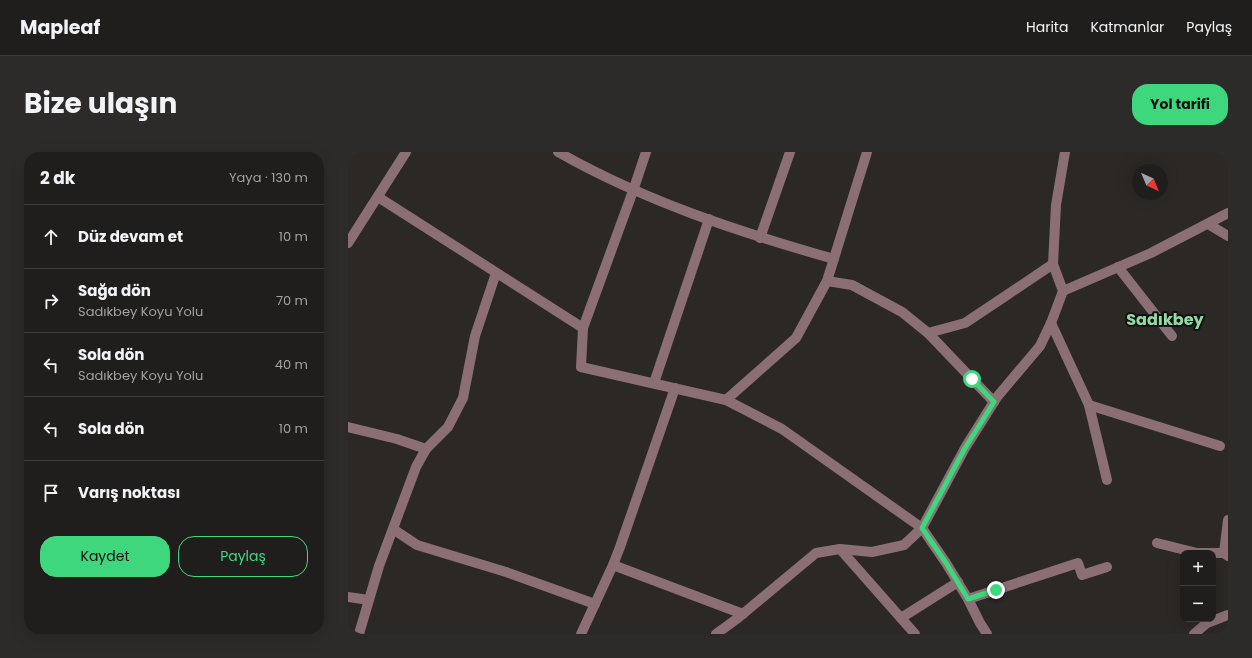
<!DOCTYPE html>
<html lang="tr">
<meta charset="utf-8">
<style>
:root{--surface:#201e1c;--page:#2d2b29;--text:#f1f3f6;--muted:#a2a2a3;--line:#3d3c3b;--accent:#3ed77d}
body{margin:0;font-family:Poppins,sans-serif;background:var(--page);color:var(--text)}
.controls{position:absolute;right:12px;bottom:12px;display:grid;overflow:hidden;border-radius:8px;box-shadow:0 4px 16px #0002}
.controls button{width:36px;height:36px;display:grid;place-items:center;padding:0;border:0;border-bottom:1px solid var(--line);background:var(--surface);color:var(--text);font:20px sans-serif}
.compass{position:absolute;left:784px;top:12px;width:36px;height:36px;border-radius:50%;background:var(--surface);box-shadow:0 4px 16px #0002;rotate:136deg}
.stop{position:absolute;width:12px;height:12px;margin:-9px;border:3px solid #3ed77d;border-radius:50%;background:#fff}
.stop.end{background:#3ed77d;border-color:#fff;box-shadow:0 1px 4px #0008}
.list{margin:0;padding:0;list-style:none}
h2{display:flex;justify-content:space-between;align-items:center;height:52px;margin:0;padding:0 16px;font-size:17px}
h2 small{font-size:13px;font-weight:400;color:var(--muted)}
.list li{display:grid;grid-template-columns:26px 1fr auto;gap:12px;align-items:center;box-sizing:border-box;height:64px;padding:0 16px;border-top:1px solid var(--line)}
.list b{display:block;font-size:15px;white-space:nowrap}
.list p{margin:0;font-size:13px;white-space:nowrap;color:var(--muted)}
.list em{font-size:13px;font-style:normal;color:var(--muted)}
.actions{display:flex;gap:8px;padding:12px 16px}
.actions a{flex:1;padding:9px 0;border:1px solid var(--accent);border-radius:16px;text-align:center;font-size:14px;color:var(--accent)}
.actions .main{background:var(--accent);color:#111}
.icon{flex:none;width:22px;height:22px;fill:none;stroke:currentColor;stroke-width:2;stroke-linecap:round;stroke-linejoin:round}
.map{position:relative;flex:none;width:880px;height:482px;overflow:hidden;border-radius:16px}
header{display:flex;align-items:center;gap:24px;box-sizing:border-box;height:56px;padding:0 20px;background:var(--surface);border-bottom:1px solid var(--line)}
header strong{font-size:19px}
nav{display:flex;gap:22px;margin-inline-start:auto;font-size:14px}
.intro{display:flex;align-items:center;justify-content:space-between;box-sizing:border-box;height:96px;padding:0 24px}
h1{margin:0;font-size:28px}
.button{padding:10px 18px;border-radius:16px;background:var(--accent);color:#111;font-size:14px;font-weight:700}
main{display:flex;gap:24px;padding:0 24px}
aside{flex:1;background:var(--surface);border-radius:16px;box-shadow:0 4px 16px #0002}
.map>svg:first-child{display:block}
.lines{fill:none;stroke-linecap:round;stroke-linejoin:round}
.minor{stroke:#8b6f74;stroke-width:10}
.route{stroke:#3ed77d;stroke-width:5}
.labels{text-anchor:middle;dominant-baseline:central;stroke-width:4;stroke-linejoin:round;paint-order:stroke}
.district-label{font-size:16px;font-weight:bold;fill:#93daa7;stroke:#121110}
</style>
<header>
<strong>Mapleaf</strong>
<nav><a>Harita</a><a>Katmanlar</a><a>Paylaş</a></nav>
</header>
<div class="intro"><h1>Bize ulaşın</h1><a class="button">Yol tarifi</a></div>
<main>
<aside>
<h2>2 dk<small>Yaya · 130 m</small></h2>
<ul class="list">
<li><svg class="icon" aria-label="ahead" viewBox="0 0 24 24"><path d="M12 20V5M6 11l6-6 6 6"/></svg><div><b>Düz devam et</b></div><em>10 m</em></li>
<li><svg class="icon" aria-label="right" viewBox="0 0 24 24"><path d="M7 20v-9h11M14 6l5 5-5 5"/></svg><div><b>Sağa dön</b><p>Sadıkbey Koyu Yolu</p></div><em>70 m</em></li>
<li><svg class="icon" aria-label="left" viewBox="0 0 24 24"><path d="M17 20v-9H6M10 6l-5 5 5 5"/></svg><div><b>Sola dön</b><p>Sadıkbey Koyu Yolu</p></div><em>40 m</em></li>
<li><svg class="icon" aria-label="left" viewBox="0 0 24 24"><path d="M17 20v-9H6M10 6l-5 5 5 5"/></svg><div><b>Sola dön</b></div><em>10 m</em></li>
<li><svg class="icon" aria-label="arrive" viewBox="0 0 24 24"><path d="M6 21V4h12l-3 4 3 4H6"/></svg><div><b>Varış noktası</b></div></li>
</ul>
<div class="actions"><a class="main">Kaydet</a><a>Paylaş</a></div>
</aside>
<div class="map">
<svg width="880" height="482" viewBox="0 0 880 482">
<rect width="100%" height="100%" fill="#2b2825"/>
<g class="lines">
<g class="minor">
<path d="M210,0C296,49 391,80 486,107"/>
<polyline points="298,0 285,39 235,176 233,215 378,248 434,277 574,376 598,411 620,447 632,471 639,482"/>
<polyline points="30,45 235,176"/>
<polyline points="860,72 880,84"/>
<polyline points="412,86 442,0"/>
<polyline points="0,91 58,0"/>
<polyline points="770,115 824,184"/>
<polyline points="479,129 504,133 554,160 580,181 646,250"/>
<polyline points="715,139 803,101 880,61"/>
<polyline points="703,171 741,253 759,328"/>
<polyline points="580,181 617,171 659,143 705,112"/>
<polyline points="306,231 361,67"/>
<polyline points="378,248 448,186 479,129 519,0"/>
<polyline points="741,253 872,294"/>
<polyline points="0,275 49,287 78,297"/>
<polyline points="45,377 69,393 158,420 247,452"/>
<polyline points="809,391 849,401 876,401 880,404"/>
<polyline points="492,397 567,482"/>
<polyline points="876,401 880,368"/>
<polyline points="265,413 395,462"/>
<polyline points="0,445 21,448"/>
<polyline points="620,447 730,411 734,423 759,415"/>
<polyline points="553,466 610,430"/>
<polyline points="11,482 31,414 68,315 78,297 100,275 115,246 127,184 148,121"/>
<polyline points="233,482 265,413 272,395 327,236"/>
<polyline points="368,482 390,466 468,401 492,397 524,400 556,393 574,376 617,296 649,245 692,194 703,171 715,139 705,112 708,53 717,0"/>
<polyline points="846,482 859,471 880,463"/>
</g>
</g>
<g class="lines">
<polyline class="route" points="624,227 646,250 617,296 574,376 598,411 620,447 648,438"/>
</g>
<g class="labels">
<g class="district-label">
<text x="817" y="167">Sadıkbey</text>
</g>
</g>
</svg>
<div class="controls">
<button>+</button>
<button>−</button>
</div>
<svg class="compass" viewBox="-18 -18 36 36"><path d="M0-13l5 13h-10z" fill="#e53935"/><path d="M0 13l5-13h-10z" fill="#a2a2a3"/></svg>
<div class="stop" style="left:624px;top:227px"></div>
<div class="stop end" style="left:648px;top:438px"></div>
</div>
</main>
